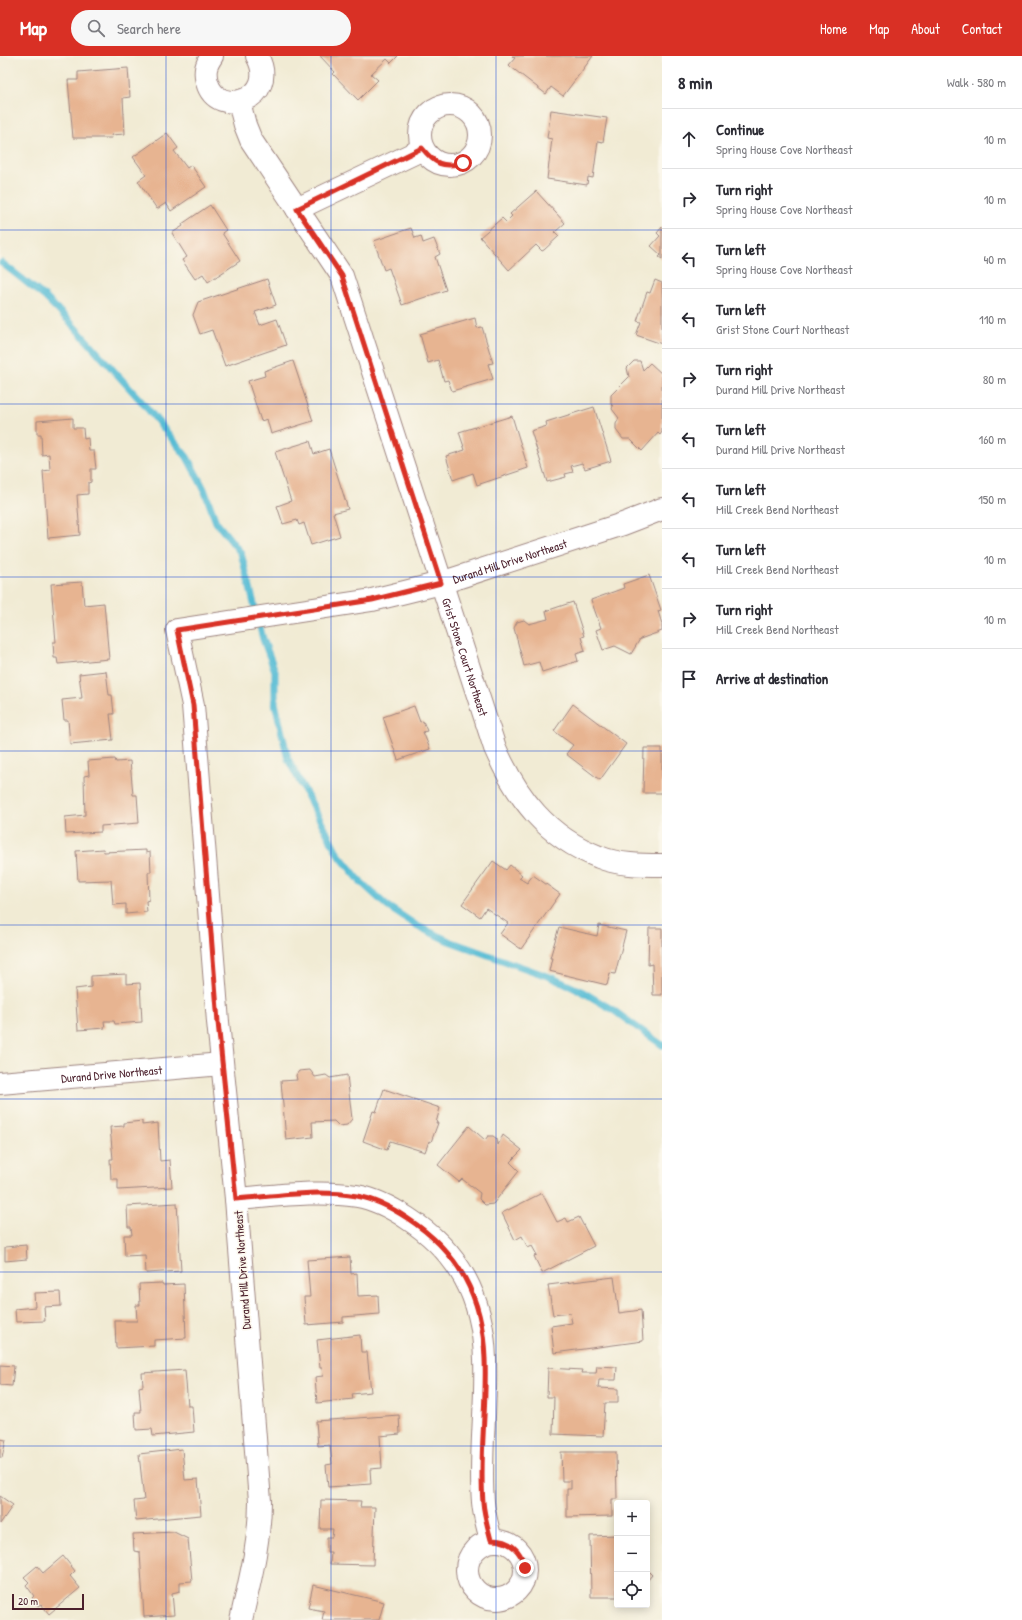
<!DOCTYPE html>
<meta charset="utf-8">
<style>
:root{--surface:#fff;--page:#f7f7f7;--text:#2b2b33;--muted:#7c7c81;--line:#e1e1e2;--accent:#d93025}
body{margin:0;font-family:"Patrick Hand",sans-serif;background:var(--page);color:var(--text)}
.controls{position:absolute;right:12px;bottom:12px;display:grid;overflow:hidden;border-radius:4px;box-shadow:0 2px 10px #0003}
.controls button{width:36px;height:36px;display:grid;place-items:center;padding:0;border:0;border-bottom:1px solid var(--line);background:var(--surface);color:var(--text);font:20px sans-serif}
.scale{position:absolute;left:12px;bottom:10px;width:72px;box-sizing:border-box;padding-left:4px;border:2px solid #4a1f2b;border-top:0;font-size:11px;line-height:14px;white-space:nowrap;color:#4a1f2b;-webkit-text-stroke:3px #fbf7ec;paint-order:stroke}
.stop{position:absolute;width:12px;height:12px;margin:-9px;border:3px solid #d93025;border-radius:50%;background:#fff}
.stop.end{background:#d93025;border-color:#fff;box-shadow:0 1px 4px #0008}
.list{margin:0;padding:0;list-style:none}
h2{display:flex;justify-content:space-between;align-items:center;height:52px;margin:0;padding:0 16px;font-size:17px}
h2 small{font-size:13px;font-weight:400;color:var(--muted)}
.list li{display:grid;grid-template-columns:26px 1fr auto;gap:12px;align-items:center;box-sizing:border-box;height:60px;padding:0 16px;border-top:1px solid var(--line)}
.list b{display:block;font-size:15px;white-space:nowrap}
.list p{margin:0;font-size:13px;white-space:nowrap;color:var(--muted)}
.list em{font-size:13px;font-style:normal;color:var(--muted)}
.icon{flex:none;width:22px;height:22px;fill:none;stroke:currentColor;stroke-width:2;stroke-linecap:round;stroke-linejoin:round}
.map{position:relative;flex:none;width:662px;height:1564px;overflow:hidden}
header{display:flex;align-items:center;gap:24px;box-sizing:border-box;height:56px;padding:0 20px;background:var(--accent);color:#fff}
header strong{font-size:19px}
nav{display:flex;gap:22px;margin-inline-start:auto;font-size:14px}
.search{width:280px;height:36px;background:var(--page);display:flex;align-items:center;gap:10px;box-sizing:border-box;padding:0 14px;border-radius:22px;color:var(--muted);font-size:15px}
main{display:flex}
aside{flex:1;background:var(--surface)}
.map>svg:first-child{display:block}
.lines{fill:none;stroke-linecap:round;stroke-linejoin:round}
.stream{stroke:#56bcd4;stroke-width:7}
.building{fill:#e7b491}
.minor-casing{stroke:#9e8580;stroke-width:24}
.minor{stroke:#fff;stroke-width:22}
.route{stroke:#d93025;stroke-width:5}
.grid{fill:none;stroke:#1d4ed8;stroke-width:1;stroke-opacity:0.55}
.labels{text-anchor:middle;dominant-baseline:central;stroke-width:3;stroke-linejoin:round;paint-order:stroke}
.street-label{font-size:12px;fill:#4a1f2b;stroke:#fbf7ec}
</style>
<header>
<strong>Map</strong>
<div class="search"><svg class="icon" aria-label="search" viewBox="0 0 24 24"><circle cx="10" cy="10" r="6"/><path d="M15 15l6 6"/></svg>Search here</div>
<nav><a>Home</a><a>Map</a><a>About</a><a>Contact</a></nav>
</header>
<main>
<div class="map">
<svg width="662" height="1564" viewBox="0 0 662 1564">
<rect width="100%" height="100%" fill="#fbf7ec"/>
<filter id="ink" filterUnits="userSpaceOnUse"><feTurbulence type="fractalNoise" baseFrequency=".025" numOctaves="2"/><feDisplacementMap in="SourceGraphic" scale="8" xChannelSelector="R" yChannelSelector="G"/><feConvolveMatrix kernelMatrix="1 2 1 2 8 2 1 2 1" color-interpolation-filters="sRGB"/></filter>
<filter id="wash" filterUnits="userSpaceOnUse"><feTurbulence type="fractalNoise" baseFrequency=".012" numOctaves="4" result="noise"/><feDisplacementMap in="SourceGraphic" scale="16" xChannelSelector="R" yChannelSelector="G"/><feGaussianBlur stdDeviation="0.9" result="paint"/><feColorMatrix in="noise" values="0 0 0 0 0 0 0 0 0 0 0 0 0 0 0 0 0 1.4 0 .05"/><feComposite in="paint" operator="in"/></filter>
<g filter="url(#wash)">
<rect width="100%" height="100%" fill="#f1ebd4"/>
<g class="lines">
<polyline class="stream" points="2,207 45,241 70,266 142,346 187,401 204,433 216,466 241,497 263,583 275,615 275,647 288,703 338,798 361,826 387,850 417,870 449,885 550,921 583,936 613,954 662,989"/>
</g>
<g id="blocks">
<g class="building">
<polygon points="320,0 398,0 391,7 387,3 371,18 378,24 358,44 333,18 335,16"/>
<polygon points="512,0 593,0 563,40 551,31 546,38 511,11 509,9 515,2"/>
<polygon points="128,12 130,41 123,42 125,78 111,79 112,82 73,82 68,24 78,24 78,16"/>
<polygon points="551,54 607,62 603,86 598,85 593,122 588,121 587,129 547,123 552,83 547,82"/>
<polygon points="167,77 178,92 174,95 187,112 191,109 206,131 171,155 166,147 157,153 138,125 146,119 133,101"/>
<polygon points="536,135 565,167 555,176 559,180 544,194 542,195 536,189 509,214 480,181 502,162 506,166 512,160 510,158"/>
<polygon points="210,149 226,174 222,177 240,205 208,226 203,218 195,223 182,204 187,201 172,177 183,170 182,168"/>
<polygon points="662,171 662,203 659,201 661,199 651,190 660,180 657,177"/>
<polygon points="411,172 415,182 421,180 423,187 434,183 440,198 435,201 446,234 402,249 389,212 384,214 374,185"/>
<polygon points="267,223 276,249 255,256 260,269 277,263 286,289 225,310 212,274 200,278 193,259 198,246"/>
<polygon points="655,224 662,227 662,288 636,279 641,266 637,265 647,236 650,237"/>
<polygon points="475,262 477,272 482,271 493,307 488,308 493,323 452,335 448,324 444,325 438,304 428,307 420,278"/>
<polygon points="293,305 313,365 271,378 267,363 261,365 248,325 265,320 264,315"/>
<polygon points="634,305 640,305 643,314 650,307 662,318 662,376 660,379 658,377 642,395 630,383 623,383 616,374 616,368 619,362 612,353 613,350 611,348 611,339 629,321 627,312"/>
<polygon points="594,351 611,405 585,413 582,407 571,410 573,416 565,418 566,421 547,426 531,375 547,370 546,366"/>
<polygon points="512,360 528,412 477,429 473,417 453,424 446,400 465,394 459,376"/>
<polygon points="73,362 73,372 83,372 84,383 88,382 89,395 94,395 96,413 91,413 91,426 88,427 88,438 77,439 80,479 48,482 43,415 50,414 49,398 42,399 41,378 37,378 37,365"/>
<polygon points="310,385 314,398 329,393 348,453 333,457 340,480 311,489 304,467 299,469 297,464 283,468 277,450 291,445 275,396"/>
<polygon points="649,519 661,554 658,555 662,568 662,575 640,583 631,598 615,590 603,594 596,574 601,572 591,544 624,532 623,528"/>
<polygon points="82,526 84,549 104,547 109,603 58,608 57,602 54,602 53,586 56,586 51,528"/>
<polygon points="573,546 584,580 581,581 585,595 576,598 578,605 542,616 539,606 524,610 514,572 517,566 524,564 529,568 548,563 546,555"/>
<polygon points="106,615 109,639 112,639 114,658 110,658 113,684 70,688 68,664 64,664 62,644 82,642 79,618"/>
<polygon points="573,648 626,688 600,724 566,698 573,689 554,675"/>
<polygon points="414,650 420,666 423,665 427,675 423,676 430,693 398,704 383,661"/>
<polygon points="644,692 662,692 662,737 643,737"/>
<polygon points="115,703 116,706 130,705 133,739 137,739 139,767 101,770 101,776 66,778 65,761 85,759 84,720 89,719 88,705"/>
<polygon points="103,793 104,796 146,794 146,797 150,796 151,816 148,816 149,844 146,845 147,856 126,858 126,848 113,849 111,824 78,825 76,795"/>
<polygon points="493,805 506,814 510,809 522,819 519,822 527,827 533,819 560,838 521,893 500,878 508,867 486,852 480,861 462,848"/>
<polygon points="599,869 626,875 615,918 610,917 607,929 549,915 552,902 550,902 559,871 597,880"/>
<polygon points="649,872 662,872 662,939 653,939 652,908 648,909"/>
<polygon points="126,918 126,928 140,927 142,966 115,968 114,965 104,965 105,972 78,974 75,933 91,931 91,920"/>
<polygon points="310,1014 315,1021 326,1019 330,1022 347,1019 352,1063 347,1069 339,1070 334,1065 312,1066 313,1081 286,1084 281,1025 297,1024 296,1019 299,1015"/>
<polygon points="384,1033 440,1052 436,1067 438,1067 431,1086 429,1085 425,1096 390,1085 387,1094 363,1085 373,1055 376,1056"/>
<polygon points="142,1065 142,1069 158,1067 160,1105 170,1104 172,1131 118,1134 118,1123 111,1123 110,1103 113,1103 110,1071 124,1070 124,1067"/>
<polygon points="469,1070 485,1084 488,1080 493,1080 497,1083 498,1089 503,1079 522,1094 510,1106 519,1115 493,1148 485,1149 479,1143 480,1137 462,1123 459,1126 438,1109"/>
<polygon points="542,1137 557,1166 566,1162 568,1166 579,1161 594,1190 542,1217 534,1200 537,1199 532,1190 528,1192 522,1180 515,1184 502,1157"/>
<polygon points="177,1147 181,1215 146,1217 145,1199 125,1200 124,1179 132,1179 131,1171 128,1171 127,1150"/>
<polygon points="26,1189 27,1203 5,1205 5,1191"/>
<polygon points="350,1201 351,1218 357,1217 358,1240 378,1239 379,1258 343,1261 343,1266 306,1269 304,1241 310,1241 307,1204"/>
<polygon points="614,1221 619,1257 641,1254 643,1285 554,1297 551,1270 572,1267 570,1257 553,1259 548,1229"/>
<polygon points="162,1227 163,1229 184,1228 186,1282 154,1284 154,1290 116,1292 115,1265 137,1265 136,1249 140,1249 139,1228"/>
<polygon points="60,1236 61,1250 44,1251 45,1265 16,1266 15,1253 35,1251 34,1237"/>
<polygon points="360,1279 361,1296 367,1296 371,1336 352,1338 353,1343 317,1347 315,1321 323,1320 322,1312 320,1312 317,1284"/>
<polygon points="0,1309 14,1310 12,1330 0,1329"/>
<polygon points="597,1310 617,1311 616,1324 599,1324 598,1332 618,1333 618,1347 605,1347 603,1380 553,1378 554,1341 547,1341 548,1312 582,1314 581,1317 596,1317"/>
<polygon points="185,1314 188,1350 192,1350 194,1376 153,1380 152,1373 136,1374 135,1356 141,1356 139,1331 143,1330 142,1317"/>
<polygon points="399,1359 400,1378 380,1380 382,1412 370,1413 371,1428 328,1431 326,1409 332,1408 330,1389 318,1390 316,1365"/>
<polygon points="0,1383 6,1384 2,1402 0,1401"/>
<polygon points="182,1393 185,1424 198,1423 201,1459 136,1465 134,1445 144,1444 139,1398"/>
<polygon points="561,1396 616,1396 617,1443 612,1443 612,1460 567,1461 567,1433 571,1433 571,1425 562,1425"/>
<polygon points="0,1440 13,1449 0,1468"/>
<polygon points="321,1444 361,1445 360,1451 375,1451 373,1509 330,1508 331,1496 327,1496 327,1481 332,1481 333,1473 320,1473"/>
<polygon points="174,1476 188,1483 192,1525 180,1526 180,1535 172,1537 174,1559 144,1561 140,1496 134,1495 133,1478"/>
<polygon points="617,1479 617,1541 591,1541 590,1480"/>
<polygon points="63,1500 75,1515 70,1520 80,1532 49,1558 41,1548 38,1550 32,1542 34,1540 26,1529 29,1526 24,1521 37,1510 43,1517"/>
<polygon points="647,1514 652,1519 647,1525"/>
<polygon points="313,1529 384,1546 379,1564 322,1564 324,1555 308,1552"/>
</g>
</g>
</g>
<g filter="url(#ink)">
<use href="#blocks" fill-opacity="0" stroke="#9e8580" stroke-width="1"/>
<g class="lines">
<defs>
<g id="minor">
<path d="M212,0C206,9 204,15 207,26C217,64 281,43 257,0"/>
<path id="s1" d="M239,46L245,69L251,84L342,220L495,692C517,742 547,781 599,801C618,809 642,809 662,809"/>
<circle cx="450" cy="79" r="30"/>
<polyline points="297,153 423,93"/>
<path id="s2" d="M0,1027L222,1008"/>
<path d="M236,1143C276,1140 318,1134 357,1140C375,1143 392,1152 407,1162C459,1196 483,1241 485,1303C487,1351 479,1399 483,1446C484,1459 488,1472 491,1484"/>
<circle cx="496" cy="1514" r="29"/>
<path id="s3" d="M241,1564C250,1524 260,1486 260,1445L236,1143L218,966L193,649L177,574L372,544L405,536L441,527L623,468L662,453"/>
</g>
</defs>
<use href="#minor" class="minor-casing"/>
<use href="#minor" class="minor"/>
</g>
</g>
<g class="lines" filter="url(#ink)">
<path class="route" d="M463,107C442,112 435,108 422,92L297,153L342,220L441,527L372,544L177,574L193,649L218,966L236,1143C276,1140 318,1133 357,1140C375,1143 392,1152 407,1162C459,1196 483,1241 485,1303C487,1351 479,1399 483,1446C484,1459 488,1472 491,1484C510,1484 521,1494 525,1512"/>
</g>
<path class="grid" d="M166,0V1564M331,0V1564M496,0V1564M0,174H662M0,348H662M0,521H662M0,695H662M0,869H662M0,1043H662M0,1216H662M0,1390H662"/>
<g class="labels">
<g class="street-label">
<text stroke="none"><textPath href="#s3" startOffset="1337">Durand Mill Drive Northeast</textPath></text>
<text stroke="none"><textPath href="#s1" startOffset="604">Grist Stone Court Northeast</textPath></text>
<text stroke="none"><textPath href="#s2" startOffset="112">Durand Drive Northeast</textPath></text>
<text transform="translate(242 1214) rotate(-94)">Durand Mill Drive Northeast</text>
</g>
</g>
</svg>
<div class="controls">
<button>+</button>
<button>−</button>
<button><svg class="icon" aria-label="locate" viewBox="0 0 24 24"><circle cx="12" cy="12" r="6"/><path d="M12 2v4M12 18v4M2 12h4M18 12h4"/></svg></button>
</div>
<div class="scale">20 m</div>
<div class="stop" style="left:463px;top:107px"></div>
<div class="stop end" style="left:525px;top:1512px"></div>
</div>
<aside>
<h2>8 min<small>Walk · 580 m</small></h2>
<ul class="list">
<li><svg class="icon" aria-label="ahead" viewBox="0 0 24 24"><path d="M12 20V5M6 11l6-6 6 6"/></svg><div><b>Continue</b><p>Spring House Cove Northeast</p></div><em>10 m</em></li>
<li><svg class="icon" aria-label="right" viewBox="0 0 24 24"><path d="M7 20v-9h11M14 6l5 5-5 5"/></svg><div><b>Turn right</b><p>Spring House Cove Northeast</p></div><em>10 m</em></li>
<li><svg class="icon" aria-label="left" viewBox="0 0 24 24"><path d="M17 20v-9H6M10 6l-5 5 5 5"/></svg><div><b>Turn left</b><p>Spring House Cove Northeast</p></div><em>40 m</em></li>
<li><svg class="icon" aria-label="left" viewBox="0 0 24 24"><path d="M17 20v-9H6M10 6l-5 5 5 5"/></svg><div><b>Turn left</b><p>Grist Stone Court Northeast</p></div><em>110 m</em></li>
<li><svg class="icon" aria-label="right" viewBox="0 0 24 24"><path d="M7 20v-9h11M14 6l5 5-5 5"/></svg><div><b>Turn right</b><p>Durand Mill Drive Northeast</p></div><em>80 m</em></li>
<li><svg class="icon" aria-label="left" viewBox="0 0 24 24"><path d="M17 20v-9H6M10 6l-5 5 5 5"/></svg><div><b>Turn left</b><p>Durand Mill Drive Northeast</p></div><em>160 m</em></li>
<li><svg class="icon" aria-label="left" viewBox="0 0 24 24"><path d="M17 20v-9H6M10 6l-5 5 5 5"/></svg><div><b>Turn left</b><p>Mill Creek Bend Northeast</p></div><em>150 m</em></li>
<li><svg class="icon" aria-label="left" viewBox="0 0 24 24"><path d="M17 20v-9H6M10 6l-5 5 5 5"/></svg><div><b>Turn left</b><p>Mill Creek Bend Northeast</p></div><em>10 m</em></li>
<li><svg class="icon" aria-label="right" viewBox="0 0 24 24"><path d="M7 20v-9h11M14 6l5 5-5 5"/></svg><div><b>Turn right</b><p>Mill Creek Bend Northeast</p></div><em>10 m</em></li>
<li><svg class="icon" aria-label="arrive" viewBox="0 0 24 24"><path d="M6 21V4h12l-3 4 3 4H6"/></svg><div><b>Arrive at destination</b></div></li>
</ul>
</aside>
</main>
